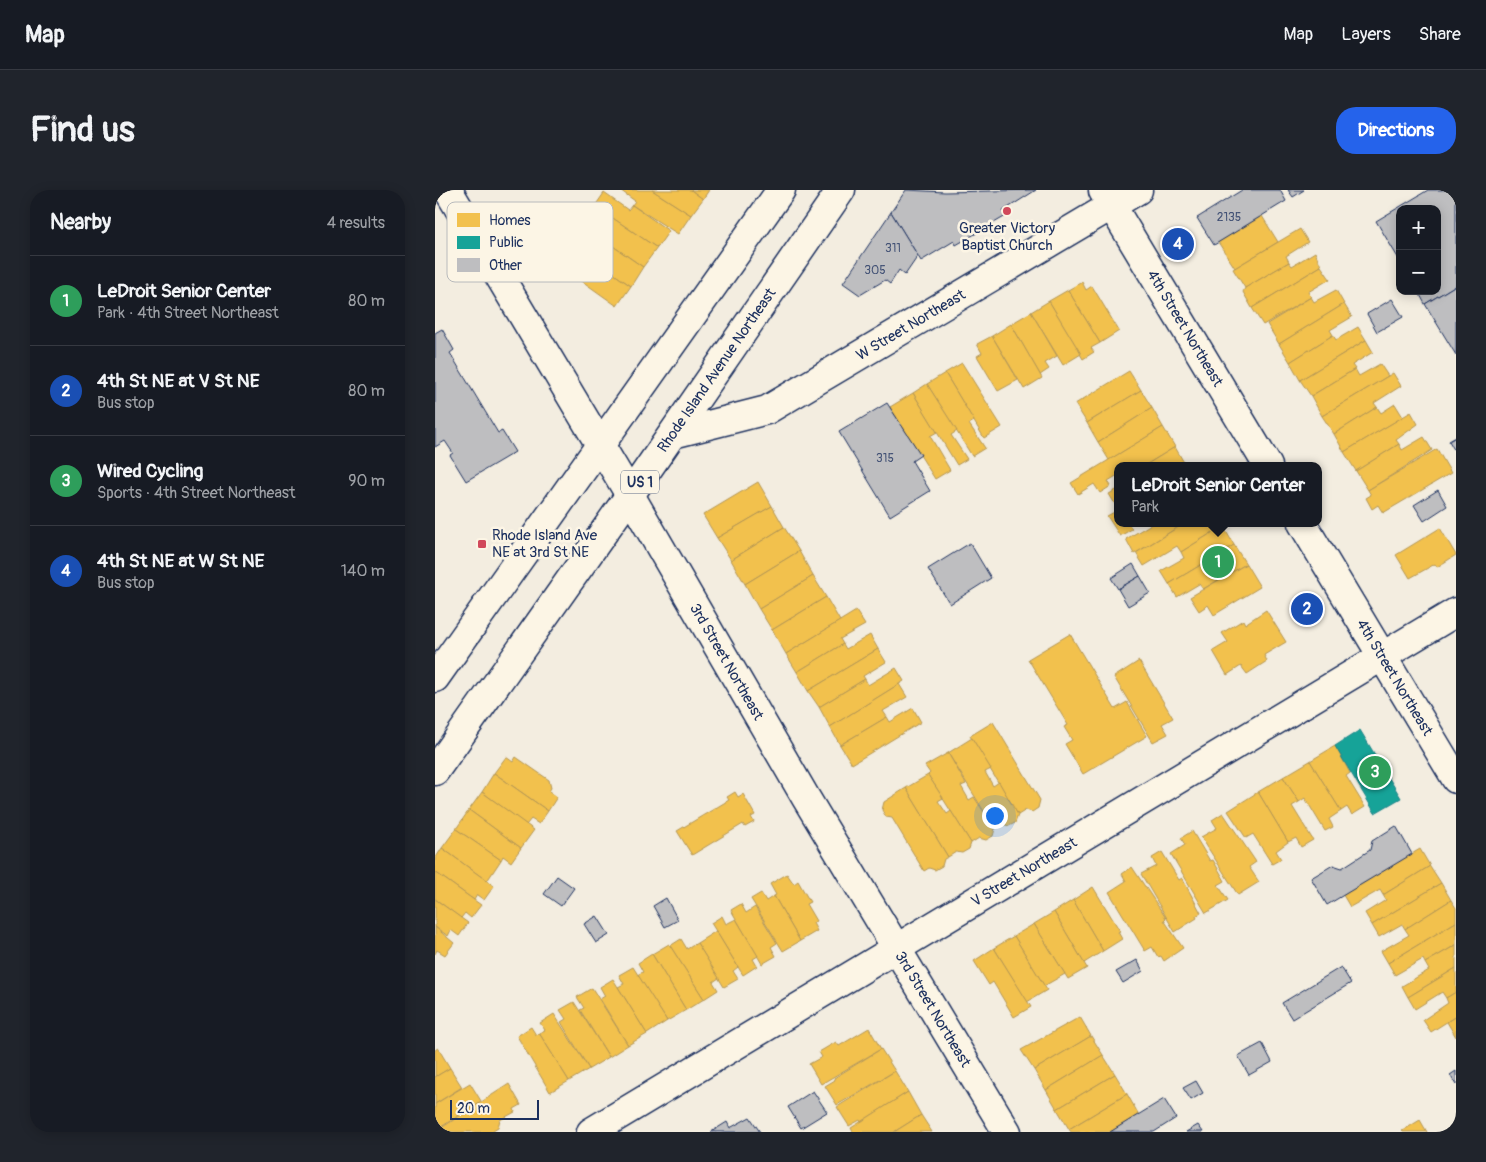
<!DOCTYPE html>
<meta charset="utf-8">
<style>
:root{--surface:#171b24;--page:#20242c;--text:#f1f3f6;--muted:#9ea1a6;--line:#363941;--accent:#2563eb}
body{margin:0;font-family:Pangolin,sans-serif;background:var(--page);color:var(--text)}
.controls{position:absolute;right:15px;top:15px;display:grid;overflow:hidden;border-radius:10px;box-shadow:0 2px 12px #0003}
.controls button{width:45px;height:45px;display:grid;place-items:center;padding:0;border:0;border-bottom:1px solid var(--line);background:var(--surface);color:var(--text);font:25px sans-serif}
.scale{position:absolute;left:15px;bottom:12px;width:89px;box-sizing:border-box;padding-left:5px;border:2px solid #1b2f5e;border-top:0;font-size:14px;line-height:18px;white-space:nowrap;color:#1b2f5e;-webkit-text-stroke:4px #fcf5e5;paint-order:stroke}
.you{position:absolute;left:559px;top:625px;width:18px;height:18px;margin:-12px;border:4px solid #fff;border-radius:50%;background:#1a73e8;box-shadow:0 0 0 8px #1a73e833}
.badge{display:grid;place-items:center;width:32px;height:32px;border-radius:50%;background:var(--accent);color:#fff;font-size:16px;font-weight:700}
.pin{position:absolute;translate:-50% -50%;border:2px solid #fff;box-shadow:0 1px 5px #0006}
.popup{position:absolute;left:679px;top:272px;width:208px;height:65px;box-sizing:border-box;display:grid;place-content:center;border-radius:10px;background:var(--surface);filter:drop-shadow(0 1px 4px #0005);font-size:16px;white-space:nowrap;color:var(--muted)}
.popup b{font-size:19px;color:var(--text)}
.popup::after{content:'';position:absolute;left:50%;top:100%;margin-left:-10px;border:10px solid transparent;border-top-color:var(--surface)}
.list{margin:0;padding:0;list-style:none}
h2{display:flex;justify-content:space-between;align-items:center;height:65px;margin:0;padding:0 20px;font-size:21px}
h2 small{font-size:16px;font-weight:400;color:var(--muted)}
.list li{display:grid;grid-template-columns:32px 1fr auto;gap:15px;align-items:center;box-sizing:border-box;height:90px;padding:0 20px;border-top:1px solid var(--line)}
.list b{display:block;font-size:19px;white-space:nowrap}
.list p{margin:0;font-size:16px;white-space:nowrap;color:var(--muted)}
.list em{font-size:16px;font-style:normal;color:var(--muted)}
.map{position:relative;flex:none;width:1021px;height:942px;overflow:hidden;border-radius:20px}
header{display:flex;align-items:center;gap:30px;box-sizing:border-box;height:70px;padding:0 25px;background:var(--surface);border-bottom:1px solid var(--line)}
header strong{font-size:24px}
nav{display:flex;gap:28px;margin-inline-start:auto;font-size:18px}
.intro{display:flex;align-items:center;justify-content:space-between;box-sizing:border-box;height:120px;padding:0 30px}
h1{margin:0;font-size:35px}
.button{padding:12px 22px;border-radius:20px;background:var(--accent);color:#fff;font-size:18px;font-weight:700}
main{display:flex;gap:30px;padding:0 30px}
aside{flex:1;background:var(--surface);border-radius:20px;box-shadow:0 2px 12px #0003}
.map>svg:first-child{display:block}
.homes{fill:#f2c14e;stroke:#b29553}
.public{fill:#17a398;stroke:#188087}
.building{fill:#bebec0;stroke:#1b2f5e}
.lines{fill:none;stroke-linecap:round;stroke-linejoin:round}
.minor-casing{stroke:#1b2f5e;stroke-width:31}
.major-casing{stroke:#1b2f5e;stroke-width:31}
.minor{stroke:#fcf5e5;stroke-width:28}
.major{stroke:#fcf5e5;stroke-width:28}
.poi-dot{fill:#d1495b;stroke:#fcf5e5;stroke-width:2}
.labels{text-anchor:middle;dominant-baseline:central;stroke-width:5;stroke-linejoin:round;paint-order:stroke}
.number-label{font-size:12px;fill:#445376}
.shield{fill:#fcf5e5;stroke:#5e6a86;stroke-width:1}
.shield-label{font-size:14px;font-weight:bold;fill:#1b2f5e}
.poi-label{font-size:15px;fill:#1b2f5e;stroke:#fcf5e5}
.street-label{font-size:15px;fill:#1b2f5e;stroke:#fcf5e5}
.key{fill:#fcf5e5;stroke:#b8babc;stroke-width:1}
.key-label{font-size:14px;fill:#1b2f5e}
</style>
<header>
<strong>Map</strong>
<nav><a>Map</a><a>Layers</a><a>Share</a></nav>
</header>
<div class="intro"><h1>Find us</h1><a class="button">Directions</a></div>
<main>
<aside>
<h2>Nearby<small>4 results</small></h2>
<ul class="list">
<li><span class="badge" style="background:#2e9e5b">1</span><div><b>LeDroit Senior Center</b><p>Park · 4th Street Northeast</p></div><em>80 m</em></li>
<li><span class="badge" style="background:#1a4fb4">2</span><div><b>4th St NE at V St NE</b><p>Bus stop</p></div><em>80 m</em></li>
<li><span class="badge" style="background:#2e9e5b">3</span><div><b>Wired Cycling</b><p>Sports · 4th Street Northeast</p></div><em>90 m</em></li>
<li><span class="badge" style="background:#1a4fb4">4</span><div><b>4th St NE at W St NE</b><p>Bus stop</p></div><em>140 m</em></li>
</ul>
</aside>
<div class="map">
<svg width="1021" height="942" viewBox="0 0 1021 942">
<rect width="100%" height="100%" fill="#f3ede0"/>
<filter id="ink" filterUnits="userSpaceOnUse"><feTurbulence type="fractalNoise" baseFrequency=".02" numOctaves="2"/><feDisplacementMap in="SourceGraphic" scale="10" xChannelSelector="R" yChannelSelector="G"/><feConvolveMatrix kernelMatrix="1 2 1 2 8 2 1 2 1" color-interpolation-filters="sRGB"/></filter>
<g filter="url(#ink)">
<g class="homes">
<polygon points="185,0 217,0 256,25 243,44 197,15 200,11"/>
<polygon points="217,0 256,0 268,9 256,25"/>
<polygon points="256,0 274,0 268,9"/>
<polygon points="169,3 193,20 197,15 234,41 222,58 160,16"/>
<polygon points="160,16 222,58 208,77 172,52 175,48 150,31"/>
<polygon points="827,26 843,52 800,78 783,52"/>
<polygon points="144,39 169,57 172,52 208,77 196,96 135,53"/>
<polygon points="865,39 873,52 851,66 854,72 810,98 798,79"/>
<polygon points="135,53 196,96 182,116 130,79 131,77 122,71"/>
<polygon points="880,62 886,76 817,118 808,102 810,98 854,72 857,76"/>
<polygon points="886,76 895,89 873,102 876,107 828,135 817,118"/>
<polygon points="647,92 651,100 657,96 684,141 665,153 633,100"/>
<polygon points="633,100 665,153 656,158 659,162 648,169 614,111"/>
<polygon points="901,100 909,114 844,154 832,134 876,107 879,112"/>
<polygon points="614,111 646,164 628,175 596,122"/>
<polygon points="909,114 917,127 895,140 898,145 855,172 844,154"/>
<polygon points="596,122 622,166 610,173 614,179 605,185 576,134"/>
<polygon points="576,134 607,188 589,199 557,146"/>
<polygon points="923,137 931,150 865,190 855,172 898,145 901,150"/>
<polygon points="557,146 583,190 563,201 542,166 547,163 542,154"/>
<polygon points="931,150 938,162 917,175 920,179 876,206 865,190"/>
<polygon points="527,173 567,237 549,248 510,183"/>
<polygon points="945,174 953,186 887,226 876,206 920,179 924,186"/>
<polygon points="694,181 706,200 652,233 640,214"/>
<polygon points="510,183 539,231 534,234 550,258 537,266 492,194"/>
<polygon points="958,183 966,196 939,213 942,217 899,244 887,226"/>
<polygon points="492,194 522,241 516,245 532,269 522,275 478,203"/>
<polygon points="706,200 717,218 663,252 652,233"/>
<polygon points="478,203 502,242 495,246 515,280 500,289 455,217"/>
<polygon points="960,214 968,227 909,262 899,244 942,217 946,223"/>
<polygon points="717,218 728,237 674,270 663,252"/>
<polygon points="976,222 983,234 961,250 964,254 921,281 909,262"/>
<polygon points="728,237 740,257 709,276 683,276 683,285 673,291 676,296 665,303 659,294 643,304 636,293"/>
<polygon points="989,247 997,260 933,300 921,281 964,254 967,260"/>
<polygon points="740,257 751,276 709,276"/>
<polygon points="1002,259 1016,283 948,323 943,315 937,319 931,308 936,305 933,300"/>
<polygon points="323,292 337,316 282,348 268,325"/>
<polygon points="683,299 683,319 674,304"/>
<polygon points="337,316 349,337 296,370 282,348"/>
<polygon points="683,320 683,333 693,333 697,339 685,346 672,326"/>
<polygon points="718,333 750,333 699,364 691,349"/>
<polygon points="750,333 786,333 788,336 746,362 742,356 709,376 701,363"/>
<polygon points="788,336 799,355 734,394 726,381 749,368 746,362"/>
<polygon points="349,337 364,361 310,394 296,370"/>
<polygon points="1005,338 1021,365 1002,377 1000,374 975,388 961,365"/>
<polygon points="799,355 811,374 768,399 764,394 742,407 734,394"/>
<polygon points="364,361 378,386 324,419 310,394"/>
<polygon points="811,374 825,397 779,425 773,415 764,421 755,407"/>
<polygon points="378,386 391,407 337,440 324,419"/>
<polygon points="391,407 405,431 351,464 337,440"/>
<polygon points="831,420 851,452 829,465 832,471 812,484 806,476 792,485 778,461 793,452 787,443 808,430 810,434"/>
<polygon points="421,421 430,435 405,449 408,454 362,482 351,464"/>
<polygon points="635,444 680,519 692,512 712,546 648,584 630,554 637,550 629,537 633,535 593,469"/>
<polygon points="435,445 443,459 373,501 362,482 408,454 411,459"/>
<polygon points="443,459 451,472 428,486 430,489 384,517 373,501"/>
<polygon points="704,471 738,528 727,534 733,544 718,552 679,487"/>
<polygon points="461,478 469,491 395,537 384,517 430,489 433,495"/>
<polygon points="464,494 472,507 448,521 452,527 405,555 395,537"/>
<polygon points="478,518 486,532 417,574 405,555 452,527 455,532"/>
<polygon points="558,532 605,610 603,618 597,622 591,620 583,625 535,546"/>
<polygon points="537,548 556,579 550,582 558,596 564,592 583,625 580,633 574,636 567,634 560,639 513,563"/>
<polygon points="900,556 915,583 911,586 930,617 917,625 912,617 906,621 875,571"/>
<polygon points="513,563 531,594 526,596 534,610 539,607 560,639 558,646 551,650 544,648 536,653 493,585 495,583 490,576"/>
<polygon points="71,567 78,572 81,567 114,590 116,598 114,601 122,607 113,621 59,583"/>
<polygon points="875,571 906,621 894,629 898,637 890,641 870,608 864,612 848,587"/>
<polygon points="59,583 113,621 104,634 96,629 91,635 47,602"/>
<polygon points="493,585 508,608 503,611 512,624 516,621 536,653 534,659 527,663 521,662 513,667 471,598"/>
<polygon points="848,587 864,612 857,616 878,650 866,657 861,648 853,652 823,602"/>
<polygon points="471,598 513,667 509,669 507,676 500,680 494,678 489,681 457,628 451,627 447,620 449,612"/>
<polygon points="47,602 99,640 86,658 34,620"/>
<polygon points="300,602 303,607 308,604 320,625 316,627 319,632 310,637 308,634 257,665 242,641 294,610 292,607"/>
<polygon points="823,602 853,652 841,661 846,669 837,674 818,644 811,648 793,621"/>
<polygon points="34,620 86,658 76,672 68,666 66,670 21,639"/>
<polygon points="788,623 821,672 814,677 824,692 803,705 766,647 782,638 777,630"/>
<polygon points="21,639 66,670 52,691 7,658"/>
<polygon points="757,641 775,671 778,670 790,691 783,695 793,710 771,723 736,664 750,655 746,648"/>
<polygon points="7,658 59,696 49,710 42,705 39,710 0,682 0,669"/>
<polygon points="985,659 995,676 948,705 945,700 915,717 908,705"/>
<polygon points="727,662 744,690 747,688 766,723 761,726 762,728 740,742 706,684 721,676 717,668"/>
<polygon points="995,676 1006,693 937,735 930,723 951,710 948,705"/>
<polygon points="697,677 731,728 729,730 748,758 729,771 726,766 723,767 717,757 710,761 674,702 691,691 687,684"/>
<polygon points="0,682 46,715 36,728 30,723 26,728 0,709"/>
<polygon points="352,684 359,694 363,691 375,712 371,714 381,731 378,733 382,741 365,751 339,706 341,705 335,694"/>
<polygon points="1006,693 1016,710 970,739 967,734 944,747 937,735"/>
<polygon points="658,697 685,741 683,742 687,749 668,761 638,710"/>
<polygon points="326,703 331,711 339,706 365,751 348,761 316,709"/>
<polygon points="0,709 33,733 24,746 16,740 13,746 0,737"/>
<polygon points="638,710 668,761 649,773 619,722"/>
<polygon points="1016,710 1021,718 1021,732 953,773 946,761 974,745 970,739"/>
<polygon points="306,714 311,723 320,717 342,753 336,757 341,766 327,774 296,720"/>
<polygon points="619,722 652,778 633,789 599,734"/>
<polygon points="287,726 291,734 301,729 323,766 318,769 322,776 308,785 276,733"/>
<polygon points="1021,732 1021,755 990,773 988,769 960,785 953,773"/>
<polygon points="599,734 630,784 609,796 579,746"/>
<polygon points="0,737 19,753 10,765 2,760 0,764"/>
<polygon points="281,741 303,777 298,781 303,789 289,797 262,753"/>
<polygon points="579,746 612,800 592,812 559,758"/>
<polygon points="246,749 252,759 262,753 284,788 278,792 283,800 269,809 235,756"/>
<polygon points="234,754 269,809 251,820 217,764"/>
<polygon points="1021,755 1021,778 973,807 967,796 994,780 990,773"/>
<polygon points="559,758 596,817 579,827 558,792 554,795 539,771"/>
<polygon points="217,764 251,820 232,831 202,785 208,782 203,773"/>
<polygon points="198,777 232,831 212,844 183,797 189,794 184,785"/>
<polygon points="1021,778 1021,802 1011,808 1007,802 980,819 973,807"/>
<polygon points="178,789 212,844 193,855 165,809 170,806 165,797"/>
<polygon points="157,798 193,855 174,867 145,820 149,818 142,807"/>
<polygon points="1021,802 1021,826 996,842 988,830 1013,813 1011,808"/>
<polygon points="139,812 174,867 154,879 126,832 131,829 125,820"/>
<polygon points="119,824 154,879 134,891 104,843 110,840 105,833"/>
<polygon points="1021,826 1021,847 1012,832"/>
<polygon points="645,827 656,846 599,880 586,860"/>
<polygon points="96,837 101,845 104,843 134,891 115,902 82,846"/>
<polygon points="434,838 446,859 386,894 374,874 387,867 384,862 401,852 404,856"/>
<polygon points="656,846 668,865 611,900 599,880"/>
<polygon points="3,858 15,878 0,887 0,860"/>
<polygon points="446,859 460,881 402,915 390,896 400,890 399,888"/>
<polygon points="668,865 680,884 622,919 611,900"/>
<polygon points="15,878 27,897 0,914 0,887"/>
<polygon points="460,881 473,902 426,932 425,930 414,936 402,917"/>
<polygon points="680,884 692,904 634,939 622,919"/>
<polygon points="35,893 46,911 0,941 0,914"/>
<polygon points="74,894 86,915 79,919 80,922 65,930 63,937 55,942 0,942"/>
<polygon points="473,902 486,925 459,942 418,942 416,938"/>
<polygon points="692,904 704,925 675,942 636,942 634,939"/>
<polygon points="486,925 497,942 459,942"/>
<polygon points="985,930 992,942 968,942 967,941"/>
</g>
<polygon class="public" points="925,540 966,608 940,623 900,556"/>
<g class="building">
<polygon points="471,0 510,2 601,0 568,21 571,26 521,55 519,51 486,71 456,22"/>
<polygon points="807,0 845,0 851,11 779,55 762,28"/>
<polygon points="853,0 869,0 858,7"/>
<polygon points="993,0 1021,0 1021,95 990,114 983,101 1002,101 1002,19 965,19 965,71 941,31"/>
<polygon points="456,22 483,66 470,85 464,80 455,94 450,90 425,105 408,93"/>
<polygon points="1021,95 1021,165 990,114"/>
<polygon points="957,109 968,127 942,142 932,124"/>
<polygon points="7,139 19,160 15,163 63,243 67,241 80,262 31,291 15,265 18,263 10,251 0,257 0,143"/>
<polygon points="452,213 486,265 477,271 495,301 455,326 404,242"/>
<polygon points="1021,247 1021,263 1014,251"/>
<polygon points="1003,300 1012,316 989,331 979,315"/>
<polygon points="535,353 556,388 515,414 493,379"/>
<polygon points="698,374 705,386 683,399 676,388"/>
<polygon points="705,386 715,403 693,416 683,399"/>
<polygon points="961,636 977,664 892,715 876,688 898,675 907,678 935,660 937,651"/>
<polygon points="122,686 139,698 126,716 109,704"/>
<polygon points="231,708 243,730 230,737 218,716"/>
<polygon points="162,726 174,745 161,753 149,734"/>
<polygon points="702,770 708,781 688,793 681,782"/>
<polygon points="906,777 916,793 857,829 847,813"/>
<polygon points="827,853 837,872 814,885 803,866"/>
<polygon points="1021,881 1021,895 1015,885"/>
<polygon points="761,891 768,903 756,910 748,898"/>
<polygon points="378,901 392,922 366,938 353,917"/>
<polygon points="729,909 741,928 719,942 675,942"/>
<polygon points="315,927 325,942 276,942 292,932 295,938"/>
<polygon points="763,935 768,942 751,942"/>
</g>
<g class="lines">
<defs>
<g id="minor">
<path id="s1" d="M13,0L195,305L371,608L572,942"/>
<path id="s2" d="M668,1L833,276"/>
<path id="s3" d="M238,244L332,220L703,0"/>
<path id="s4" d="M867,333L1021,589"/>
<path id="s5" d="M156,942L1021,422"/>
</g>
<g id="major">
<polyline points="0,488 346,0"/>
<path id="s6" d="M0,581L195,305L406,0"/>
</g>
</defs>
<use href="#minor" class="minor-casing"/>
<use href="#major" class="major-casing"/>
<use href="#minor" class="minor"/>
<use href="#major" class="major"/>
</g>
</g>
<g class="poi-dot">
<circle cx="572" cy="21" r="5"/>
<rect x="42" y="349" width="10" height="10" rx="2.5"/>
</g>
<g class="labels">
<g class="number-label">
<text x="794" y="27">2135</text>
<text x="458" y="58">311</text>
<text x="440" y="80">305</text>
<text x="450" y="268">315</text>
</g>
<rect class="shield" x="186" y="280.5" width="38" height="23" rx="4"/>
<g class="shield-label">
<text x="205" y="292">US 1</text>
</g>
<g class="poi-label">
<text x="572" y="38">Greater Victory<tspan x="572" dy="17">Baptist Church</tspan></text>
<text x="57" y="345" text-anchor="start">Rhode Island Ave<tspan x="57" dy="17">NE at 3rd St NE</tspan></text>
</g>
<g class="street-label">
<text stroke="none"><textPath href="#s3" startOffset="264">W Street Northeast</textPath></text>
<text stroke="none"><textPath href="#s2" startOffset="160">4th Street Northeast</textPath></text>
<text stroke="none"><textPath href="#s6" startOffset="490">Rhode Island Avenue Northeast</textPath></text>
<text stroke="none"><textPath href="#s1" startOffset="548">3rd Street Northeast</textPath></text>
<text stroke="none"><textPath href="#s4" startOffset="180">4th Street Northeast</textPath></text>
<text stroke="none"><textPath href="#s5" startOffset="505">V Street Northeast</textPath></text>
<text stroke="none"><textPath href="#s1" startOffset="952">3rd Street Northeast</textPath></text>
</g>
</g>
<rect x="12" y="12" width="166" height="80" rx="8" class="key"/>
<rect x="22" y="23" width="23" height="14" fill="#f2c14e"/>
<rect x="22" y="46" width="23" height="13" fill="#17a398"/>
<rect x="22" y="68" width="23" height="14" fill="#bebec0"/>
<g class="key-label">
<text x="54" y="35">Homes</text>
<text x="54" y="57">Public</text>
<text x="54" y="80">Other</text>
</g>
</svg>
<div class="controls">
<button>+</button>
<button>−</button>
</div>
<div class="scale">20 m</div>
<div class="you"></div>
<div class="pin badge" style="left:783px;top:372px;background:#2e9e5b">1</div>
<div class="popup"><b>LeDroit Senior Center</b>Park</div>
<div class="pin badge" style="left:872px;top:419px;background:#1a4fb4">2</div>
<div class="pin badge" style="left:940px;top:582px;background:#2e9e5b">3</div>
<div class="pin badge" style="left:743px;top:54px;background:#1a4fb4">4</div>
</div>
</main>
